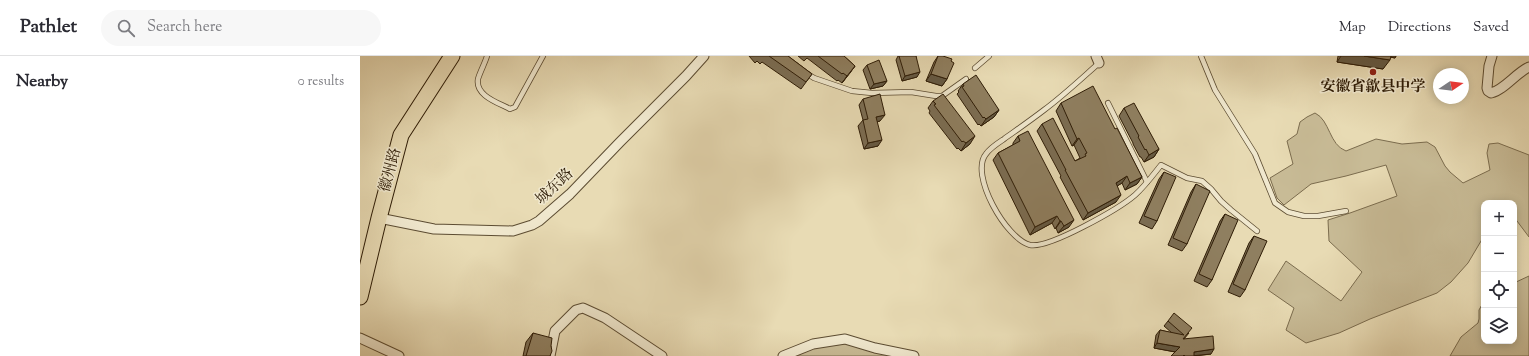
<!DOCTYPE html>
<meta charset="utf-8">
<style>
:root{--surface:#fff;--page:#f7f7f7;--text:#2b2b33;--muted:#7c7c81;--line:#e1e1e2}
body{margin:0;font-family:"Sorts Mill Goudy","Noto Serif SC",serif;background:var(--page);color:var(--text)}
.controls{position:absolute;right:12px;bottom:12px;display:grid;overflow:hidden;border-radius:8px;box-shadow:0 2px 10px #0003}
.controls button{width:36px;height:36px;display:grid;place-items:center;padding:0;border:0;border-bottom:1px solid var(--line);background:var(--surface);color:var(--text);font:20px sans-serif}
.compass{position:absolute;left:1073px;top:12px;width:36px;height:36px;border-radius:50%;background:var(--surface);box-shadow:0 2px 10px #0003;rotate:77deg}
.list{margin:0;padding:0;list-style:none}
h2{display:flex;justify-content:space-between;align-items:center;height:52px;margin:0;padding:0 16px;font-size:17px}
h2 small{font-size:13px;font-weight:400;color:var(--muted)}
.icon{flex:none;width:22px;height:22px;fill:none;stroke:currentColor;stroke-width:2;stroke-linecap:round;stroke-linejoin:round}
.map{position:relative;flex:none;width:1169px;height:300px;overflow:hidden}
header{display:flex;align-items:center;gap:24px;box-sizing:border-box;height:56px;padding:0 20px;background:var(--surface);border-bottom:1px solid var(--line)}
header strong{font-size:19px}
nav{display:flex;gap:22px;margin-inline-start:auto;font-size:14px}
.search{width:280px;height:36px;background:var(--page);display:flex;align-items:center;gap:10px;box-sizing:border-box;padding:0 14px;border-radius:22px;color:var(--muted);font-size:15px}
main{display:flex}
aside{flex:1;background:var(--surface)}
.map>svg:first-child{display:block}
.green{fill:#c8bb96;stroke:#7b6c4e}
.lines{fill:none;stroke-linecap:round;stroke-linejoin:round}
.service-casing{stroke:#5c4c32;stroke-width:6}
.minor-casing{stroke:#5c4c32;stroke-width:11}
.primary-casing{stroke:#2e1c06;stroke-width:17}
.service{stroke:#f0e8ce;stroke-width:4.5}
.minor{stroke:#f0e8ce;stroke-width:9}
.primary{stroke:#e8dbb4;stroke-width:15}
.wall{fill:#7b6d53;stroke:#2e1c06}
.shaded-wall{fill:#645943;stroke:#2e1c06}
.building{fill:#8f7f60;stroke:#2e1c06}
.poi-dot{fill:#8f2418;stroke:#f0e8ce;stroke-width:1.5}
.labels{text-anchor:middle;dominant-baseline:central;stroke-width:3;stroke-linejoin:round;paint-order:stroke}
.poi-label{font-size:15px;font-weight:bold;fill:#2e1c06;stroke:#f0e8ce}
.street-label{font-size:15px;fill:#2e1c06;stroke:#f0e8ce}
</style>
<header>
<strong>Pathlet</strong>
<div class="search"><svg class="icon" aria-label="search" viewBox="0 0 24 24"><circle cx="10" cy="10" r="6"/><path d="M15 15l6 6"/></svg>Search here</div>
<nav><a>Map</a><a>Directions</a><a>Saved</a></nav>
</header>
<main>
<aside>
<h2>Nearby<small>0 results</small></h2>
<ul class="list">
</ul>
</aside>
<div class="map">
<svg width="1169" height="300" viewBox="0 0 1169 300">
<rect width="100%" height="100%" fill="#e8dbb4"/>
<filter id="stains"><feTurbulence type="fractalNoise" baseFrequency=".005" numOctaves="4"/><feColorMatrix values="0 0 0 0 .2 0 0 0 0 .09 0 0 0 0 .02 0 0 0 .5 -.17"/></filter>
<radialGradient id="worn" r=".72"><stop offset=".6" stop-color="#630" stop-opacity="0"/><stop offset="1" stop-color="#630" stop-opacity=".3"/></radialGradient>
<g class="green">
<path d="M955,57C970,64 969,89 986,95L1016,83L1042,88L1067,86L1075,91L1085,110L1090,116L1103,127L1130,114L1127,97L1129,88L1138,87L1169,99V181L1154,161V147H1124V180L1108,207L1091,226L1077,237L1010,263L979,277L946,287L926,274L934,252L908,234L926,205L981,245L1002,216L969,185L968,164L990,157L1037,140L1026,109L986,120L951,128L924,149L917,142L910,122L933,108L927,85L937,78L940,66L947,61Z"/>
<polygon points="1169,220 1169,300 1090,300 1101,281 1118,267 1119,263 1119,254 1124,245 1124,285 1154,285 1154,227"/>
<polygon points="491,287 541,300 432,300 451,292"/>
</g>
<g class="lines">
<defs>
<g id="service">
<path d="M127,0C125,7 120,16 118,23C115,40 139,47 150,53L155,51L183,0"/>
<polyline points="841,0 855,34 895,98 915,147 928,156 944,160 958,160 986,155"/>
<path d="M739,7C721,23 703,40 684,54C671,64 658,73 644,83C638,87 630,92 626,98C609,118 646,183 670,189C689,193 760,152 775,139C785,130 793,119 801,109L827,122L842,125L851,133L861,145L871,154L897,175"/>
<polyline points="615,12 629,0"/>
<polyline points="446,17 454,22 492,35 512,37 551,36 576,40 582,40 606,23"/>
<polyline points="748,47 787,126"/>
</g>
<g id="minor">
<polyline points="736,0 739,7"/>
<path d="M1132,0L1129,10L1127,32L1128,35L1131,37C1144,34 1156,17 1169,11"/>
<polyline points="19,162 74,173 153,175 172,169 179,165 210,138 260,86 326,20 344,0"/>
<polyline points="0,282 39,300"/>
<polyline points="190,300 195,275 216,254 223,252 245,262 302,300"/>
<polyline points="423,300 453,288 485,283 515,292 554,300"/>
</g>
<polyline id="primary" points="0,241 19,162 41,79 92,0"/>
</defs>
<use href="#service" class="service-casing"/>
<use href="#minor" class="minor-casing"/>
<use href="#primary" class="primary-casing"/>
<use href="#service" class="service"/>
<use href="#minor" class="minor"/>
<use href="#primary" class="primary"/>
</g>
<g class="wall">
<polygon points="389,0 428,0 452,18 441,33 402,6 400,8 397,5 395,7"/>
<polygon points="438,0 484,0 495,10 482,27 478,24 477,25 447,2 444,5"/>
<polygon points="538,0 556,0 557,21 542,25 536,4"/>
<polygon points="578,0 583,0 591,5 587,23 582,30 566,25 574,6"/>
<polygon points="978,0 1036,0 1035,2 1030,1 1023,13 977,6"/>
<polygon points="507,9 527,25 523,30 510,33 503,14"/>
<polygon points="603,28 639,54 634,61 621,70 619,68 618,69 597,38 599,36 598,35"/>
<polygon points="503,43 520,65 517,66 518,90 504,93 498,70 503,64 499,49"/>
<polygon points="573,45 610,88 601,95 598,92 597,93 569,57 570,55 568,52"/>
<polygon points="701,47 755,73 782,121 777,128 765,134 762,127 757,130 756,146 723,164 700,121 701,120 677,75 682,68 715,105 720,102 714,89 712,90 696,55"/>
<polygon points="764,52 799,93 794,101 784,106 781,101 780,101 773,88 773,87 759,60"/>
<polygon points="658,80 709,171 698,177 696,172 695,173 692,167 670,179 633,104 638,97 653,89 653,87"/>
<polygon points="804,116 797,165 792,173 779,167 799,123"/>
<polygon points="836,128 827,188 822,195 808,189 831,136"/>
<polygon points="865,158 852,224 847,231 834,225 860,165"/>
<polygon points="894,180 885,234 880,241 868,236 889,187"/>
<polygon points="808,265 829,277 824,283 851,298 835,300 811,300 815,296 794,292 796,279 800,274 812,277 804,270"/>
<polygon points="173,277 191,290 190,300 163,300 166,286"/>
</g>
<g class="shaded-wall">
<polygon points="981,0 1004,0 1030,4 1023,13 977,6"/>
<polygon points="1026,0 1036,0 1035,2"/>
<polygon points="495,10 490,17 482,27 487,20"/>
<polygon points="560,16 557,21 542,25 545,20"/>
<polygon points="571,18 587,23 582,30 566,25"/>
<polygon points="527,25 523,30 510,33 514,28"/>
<polygon points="639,54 634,61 621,70 626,63"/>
<polygon points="525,59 520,65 512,67 516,61"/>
<polygon points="615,80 610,88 601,95 606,87"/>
<polygon points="719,82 714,89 712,90 717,83"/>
<polygon points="522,84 518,90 504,93 508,87"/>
<polygon points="799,93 794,101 784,106 789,99"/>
<polygon points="767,120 762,127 751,134 756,127"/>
<polygon points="782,121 777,128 765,134 770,127"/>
<polygon points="761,139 756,146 723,164 728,157"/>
<polygon points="697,160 692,167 670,179 675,171"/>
<polygon points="714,164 709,171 698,177 704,170"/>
<polygon points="700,165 701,165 696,172 695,173"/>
<polygon points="797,287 820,291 816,296 794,292"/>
<polygon points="854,293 851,298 831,300 834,296"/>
</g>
<g class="building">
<polygon points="409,0 428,0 452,18 446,26"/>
<polygon points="458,0 484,0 495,10 487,20 483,17 482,18"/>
<polygon points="539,0 556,0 560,16 545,20"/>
<polygon points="578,0 583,0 592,3 591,5 594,7 587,23 571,18"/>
<polygon points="1004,0 1031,0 1030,4"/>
<polygon points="519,4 527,25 514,28 507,9"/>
<polygon points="616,19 639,54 626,63 624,61 623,62 602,31 604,30 603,28"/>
<polygon points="733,30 755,73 757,72 782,121 770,127 767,120 756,127 761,139 728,157 705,114 706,114 682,68 693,62 715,105 726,100 725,98 727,97 719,82 717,83 701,47"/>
<polygon points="520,38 525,59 516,61 522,84 508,87 503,64 508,63 503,43"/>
<polygon points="583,38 615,80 606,87 603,85 602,86 574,49 576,48 573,45"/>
<polygon points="774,47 799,93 789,99 786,93 785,94 778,81 779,80 764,52"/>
<polygon points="668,75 714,164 704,170 701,165 700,165 697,160 675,171 638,97 660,85 658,80"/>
<polygon points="804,116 816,121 797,165 784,160"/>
<polygon points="836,128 850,135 827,188 813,182"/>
<polygon points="865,158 878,164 852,224 839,218"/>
<polygon points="894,180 907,185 885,234 873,228"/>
<polygon points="814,257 832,272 823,283 853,280 854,293 834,296 834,300 825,300 824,299 823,300 811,300 820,291 797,287 800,274 824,279 808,265"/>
<polygon points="173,277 192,282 191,290 192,295 190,300 166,300"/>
</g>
<circle class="poi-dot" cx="1013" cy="16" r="4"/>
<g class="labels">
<g class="poi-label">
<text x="1013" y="31">安徽省歙县中学</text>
</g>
<g class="street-label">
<text transform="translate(31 114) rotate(-75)">徽州路</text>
<text transform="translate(195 131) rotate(-43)">城东路</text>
</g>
</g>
<rect width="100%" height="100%" filter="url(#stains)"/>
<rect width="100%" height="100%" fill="url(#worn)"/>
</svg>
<div class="controls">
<button>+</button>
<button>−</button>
<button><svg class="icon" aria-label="locate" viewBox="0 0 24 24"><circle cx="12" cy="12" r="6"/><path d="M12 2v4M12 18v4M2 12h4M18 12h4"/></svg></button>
<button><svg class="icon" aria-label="layers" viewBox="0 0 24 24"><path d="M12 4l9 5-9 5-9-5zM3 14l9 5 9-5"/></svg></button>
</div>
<svg class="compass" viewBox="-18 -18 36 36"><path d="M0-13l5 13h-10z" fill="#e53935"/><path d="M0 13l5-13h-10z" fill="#7c7c81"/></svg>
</div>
</main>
